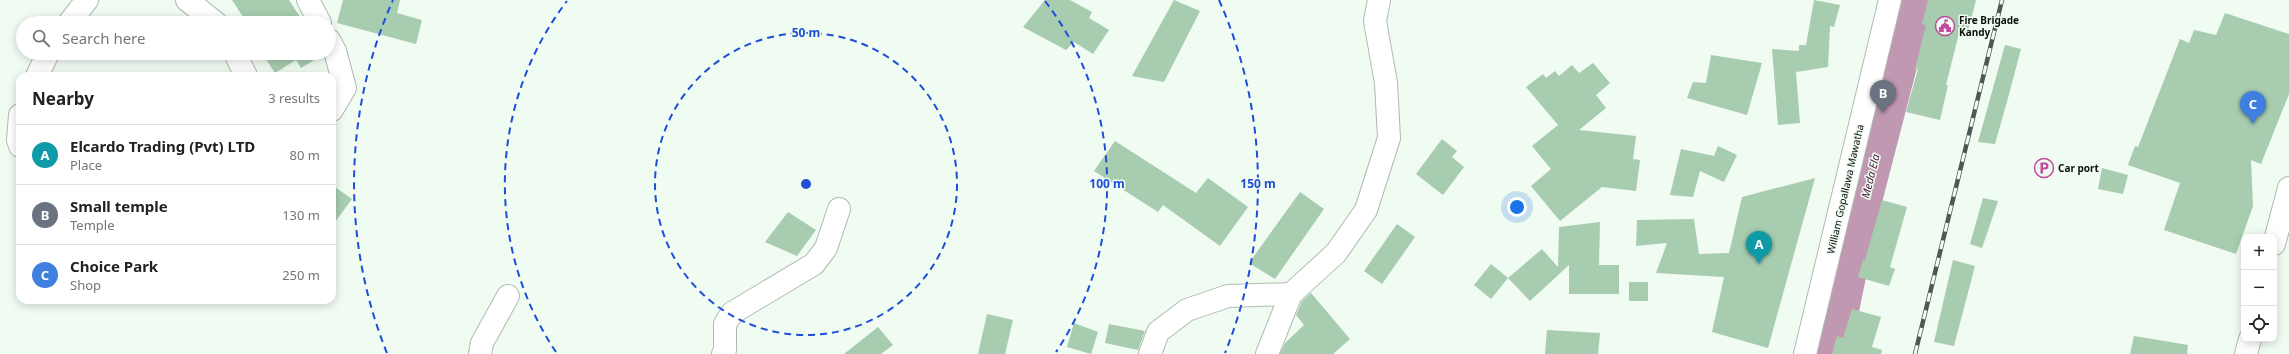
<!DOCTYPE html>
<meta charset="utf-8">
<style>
:root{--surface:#fff;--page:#f6f6f6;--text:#222;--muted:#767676;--line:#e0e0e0;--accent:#ea580c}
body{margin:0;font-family:"Noto Sans",sans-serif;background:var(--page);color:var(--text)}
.controls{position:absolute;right:12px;bottom:12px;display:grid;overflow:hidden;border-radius:8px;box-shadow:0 2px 10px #0003}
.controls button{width:36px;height:36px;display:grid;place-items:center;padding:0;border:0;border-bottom:1px solid var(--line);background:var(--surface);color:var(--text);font:20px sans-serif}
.you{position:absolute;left:1517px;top:207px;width:14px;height:14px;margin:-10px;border:3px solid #fff;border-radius:50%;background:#1a73e8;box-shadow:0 0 0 6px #1a73e833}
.badge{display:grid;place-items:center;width:26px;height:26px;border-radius:50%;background:var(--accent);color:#fff;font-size:13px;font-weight:700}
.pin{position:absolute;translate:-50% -33px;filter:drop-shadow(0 1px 2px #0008)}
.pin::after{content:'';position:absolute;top:21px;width:14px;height:12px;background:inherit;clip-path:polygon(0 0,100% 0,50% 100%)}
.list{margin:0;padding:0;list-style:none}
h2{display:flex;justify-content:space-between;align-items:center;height:52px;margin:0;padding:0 16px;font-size:17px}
h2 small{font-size:13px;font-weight:400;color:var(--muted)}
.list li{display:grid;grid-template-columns:26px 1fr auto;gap:12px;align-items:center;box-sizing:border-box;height:60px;padding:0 16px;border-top:1px solid var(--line)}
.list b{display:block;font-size:15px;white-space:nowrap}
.list p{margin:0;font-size:13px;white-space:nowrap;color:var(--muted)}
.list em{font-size:13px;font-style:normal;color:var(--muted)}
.icon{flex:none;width:22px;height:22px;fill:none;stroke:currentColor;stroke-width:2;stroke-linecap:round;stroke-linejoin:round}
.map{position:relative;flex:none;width:2289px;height:354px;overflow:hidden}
.search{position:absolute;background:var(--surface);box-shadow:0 2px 10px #0003;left:16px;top:16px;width:320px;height:44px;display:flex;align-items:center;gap:10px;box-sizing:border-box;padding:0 14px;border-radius:22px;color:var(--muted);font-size:15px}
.panel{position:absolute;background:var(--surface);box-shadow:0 2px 10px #0003;left:16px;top:72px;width:320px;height:232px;border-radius:12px}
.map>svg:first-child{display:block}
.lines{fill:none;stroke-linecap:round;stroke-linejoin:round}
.river{stroke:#c098b1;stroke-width:36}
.building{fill:#a7ccaf}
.street-casing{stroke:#afbab1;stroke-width:24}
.primary-casing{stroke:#afbab1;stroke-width:24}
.highway-casing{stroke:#afbab1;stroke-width:24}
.street{stroke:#fff;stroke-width:22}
.primary{stroke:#fff;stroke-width:22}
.highway{stroke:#fff;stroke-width:22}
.rail-casing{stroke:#505651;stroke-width:4.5}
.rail{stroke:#f0fbf2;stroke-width:3;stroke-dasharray:9;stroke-linecap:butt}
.ring{fill:none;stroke:#1d4ed8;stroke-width:2;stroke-dasharray:7 5}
.labels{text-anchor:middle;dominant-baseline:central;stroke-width:3;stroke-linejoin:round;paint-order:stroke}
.poi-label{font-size:10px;font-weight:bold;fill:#0c100d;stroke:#f0fbf2;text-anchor:start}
.street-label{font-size:10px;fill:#0c100d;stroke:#f0fbf2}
.water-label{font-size:11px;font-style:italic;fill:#4a193b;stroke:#f0fbf2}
.centre{fill:#1d4ed8;stroke:#f0fbf2;stroke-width:2}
.ring-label{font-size:12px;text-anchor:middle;font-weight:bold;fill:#1d4ed8;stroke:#f0fbf2;stroke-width:3;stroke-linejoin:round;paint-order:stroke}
</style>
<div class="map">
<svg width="2289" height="354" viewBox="0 0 2289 354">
<rect width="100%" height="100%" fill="#f0fbf2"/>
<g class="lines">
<polyline class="river" points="1832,354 1861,212 1916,0"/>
</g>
<g class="building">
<polygon points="232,0 289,0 304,23 247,23"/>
<polygon points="343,0 400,0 397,13 422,20 416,44 337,23"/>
<polygon points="1045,0 1070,0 1092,12 1089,18 1109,30 1093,54 1074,42 1066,50 1023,27"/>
<polygon points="1174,0 1200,11 1164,82 1132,76"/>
<polygon points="1814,0 1840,5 1834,27 1830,26 1828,67 1796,72 1800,123 1778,125 1772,49 1799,51 1799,45 1806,45"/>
<polygon points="1928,0 1976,0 1967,35 1959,33 1946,85 1948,85 1940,120 1906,112 1918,69 1915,69 1926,25 1922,24"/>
<polygon points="2225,13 2289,34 2289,94 2261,164 2251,160 2253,206 2236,254 2164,230 2180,183 2128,165 2135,146 2138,147 2180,39 2189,43 2194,30 2216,35"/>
<polygon points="2005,45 2021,49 2008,98 1995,144 1978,142"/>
<polygon points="262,53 322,53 323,55 301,68 296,60 275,73"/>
<polygon points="1711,55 1762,63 1747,115 1687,98 1693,82 1706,83"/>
<polygon points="1593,63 1610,83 1596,95 1606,108 1579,130 1636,136 1633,159 1640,160 1636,191 1602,187 1560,221 1531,186 1551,169 1532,146 1558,125 1526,87 1543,74 1546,78 1555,71 1559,76 1572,65 1579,73"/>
<polygon points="1442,139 1457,151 1452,157 1464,167 1443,195 1416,174"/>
<polygon points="1115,141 1196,193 1208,178 1248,207 1220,246 1163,205 1158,212 1094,171"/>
<polygon points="1718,146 1737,155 1724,182 1700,171 1693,197 1670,195 1681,149 1714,156"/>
<polygon points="2102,168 2128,175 2123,194 2098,189"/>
<polygon points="1815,178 1768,348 1712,332 1724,277 1656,273 1667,243 1636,246 1637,220 1694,219 1699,254 1729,253 1742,197"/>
<polygon points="332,185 352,199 332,226"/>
<polygon points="1300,192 1324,209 1275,279 1249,263"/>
<polygon points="1983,198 1998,201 1982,248 1970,244"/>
<polygon points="1882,200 1907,207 1890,267 1895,269 1889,286 1858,277 1863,260 1865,260"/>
<polygon points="788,212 816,230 797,256 765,242"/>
<polygon points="1600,222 1599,265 1619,265 1619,294 1569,294 1569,265 1530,301 1508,278 1542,249 1558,267 1559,227"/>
<polygon points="1397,224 1415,237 1382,284 1364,271"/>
<polygon points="1953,260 1975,266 1954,346 1934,342"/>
<polygon points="1491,264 1508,278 1491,299 1474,285"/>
<rect x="1629" y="282" width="19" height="19"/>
<polygon points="1311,293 1350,339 1333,354 1280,354 1285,343 1304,325 1296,315 1302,301"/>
<polygon points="1852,309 1881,317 1872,347 1882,350 1881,354 1832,354 1837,336 1843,338"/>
<polygon points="987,314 1013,320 1005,354 978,354"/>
<polygon points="1074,323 1098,332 1091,354 1067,347"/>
<polygon points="1109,324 1145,331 1138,350 1105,343"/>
<polygon points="878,327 893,345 881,354 844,354"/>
<polygon points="1547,330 1600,333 1598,354 1545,354"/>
<polygon points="2134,336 2188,345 2187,354 2130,354"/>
</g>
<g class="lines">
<defs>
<g id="street">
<polyline points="187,0 216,23"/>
<polyline points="308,0 320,23"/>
<polyline points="69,23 87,0"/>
<polyline points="329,40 335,51 345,88 332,110"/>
<polyline points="235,53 246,76"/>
<polyline points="37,76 48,53"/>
<polyline points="20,115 18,140 20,146"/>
<polyline points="480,354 482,343 508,296"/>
<polyline points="723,354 725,350 725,324 732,313 814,264 826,248 839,209"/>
<polyline points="1150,354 1158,332 1187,310 1228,296 1291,294"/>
<polyline points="1267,354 1291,294 1336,253 1366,210 1389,138 1386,83 1375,21 1379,0"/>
</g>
<polyline id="primary" points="1805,354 1890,0"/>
<g id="highway">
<polyline points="2274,244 2289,188"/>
<polyline points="2246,354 2250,339"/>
</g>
</defs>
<use href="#street" class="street-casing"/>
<use href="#primary" class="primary-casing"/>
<use href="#highway" class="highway-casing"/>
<use href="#street" class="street"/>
<use href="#primary" class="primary"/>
<use href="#highway" class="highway"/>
<defs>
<polyline id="rail" points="1915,354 2002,0"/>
</defs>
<use href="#rail" class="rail-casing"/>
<use href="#rail" class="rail"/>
</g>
<g class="ring">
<circle cx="806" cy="184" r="151"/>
<path d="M556 352A301 301 0 0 1 567 1M1045 1A301 301 0 0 1 1056 352"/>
<path d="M387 353A452 452 0 0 1 393 0M1219 0A452 452 0 0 1 1225 353"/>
</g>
<defs>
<symbol id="civic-ring" viewBox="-11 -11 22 22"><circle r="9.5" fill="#f0fbf2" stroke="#c24a9e" stroke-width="1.5"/><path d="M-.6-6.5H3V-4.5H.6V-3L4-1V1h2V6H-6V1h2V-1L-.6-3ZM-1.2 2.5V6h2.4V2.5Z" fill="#c24a9e"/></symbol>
<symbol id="parking-ring" viewBox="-11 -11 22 22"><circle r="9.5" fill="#f0fbf2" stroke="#c24a9e" stroke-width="1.5"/><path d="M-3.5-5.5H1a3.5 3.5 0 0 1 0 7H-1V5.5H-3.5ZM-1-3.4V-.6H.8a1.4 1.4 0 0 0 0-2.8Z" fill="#c24a9e"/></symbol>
</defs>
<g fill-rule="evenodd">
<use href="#civic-ring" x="1934" y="15" width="22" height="22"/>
<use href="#parking-ring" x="2033" y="157" width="22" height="22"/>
</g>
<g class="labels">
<g class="poi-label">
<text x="1959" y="20">Fire Brigade<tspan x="1959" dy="12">Kandy</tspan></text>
<text x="2058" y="168">Car port</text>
</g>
<g class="street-label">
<text transform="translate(1845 189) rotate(-77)">William Gopallawa Mawatha</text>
</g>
<g class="water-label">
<text transform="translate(1870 176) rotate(-76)">Meda Ela</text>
</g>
</g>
<circle cx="806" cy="184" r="6" class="centre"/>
<g class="ring-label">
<text x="806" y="37">50 m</text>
<text x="1107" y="188">100 m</text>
<text x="1258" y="188">150 m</text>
</g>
</svg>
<div class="controls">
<button>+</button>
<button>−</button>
<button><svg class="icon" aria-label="locate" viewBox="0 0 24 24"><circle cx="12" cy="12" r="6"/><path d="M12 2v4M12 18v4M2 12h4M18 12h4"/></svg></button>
</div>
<div class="you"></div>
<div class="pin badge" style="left:1759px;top:264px;background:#0f9aa8">A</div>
<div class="pin badge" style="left:1883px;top:113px;background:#6b7280">B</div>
<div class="pin badge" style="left:2253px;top:124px;background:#3f7fe0">C</div>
<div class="search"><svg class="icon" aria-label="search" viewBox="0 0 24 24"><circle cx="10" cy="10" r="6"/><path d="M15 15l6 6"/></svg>Search here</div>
<section class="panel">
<h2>Nearby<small>3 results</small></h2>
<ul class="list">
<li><span class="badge" style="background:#0f9aa8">A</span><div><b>Elcardo Trading (Pvt) LTD</b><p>Place</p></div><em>80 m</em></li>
<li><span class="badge" style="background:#6b7280">B</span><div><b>Small temple</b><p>Temple</p></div><em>130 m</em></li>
<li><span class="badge" style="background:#3f7fe0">C</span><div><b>Choice Park</b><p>Shop</p></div><em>250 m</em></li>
</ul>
</section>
</div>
